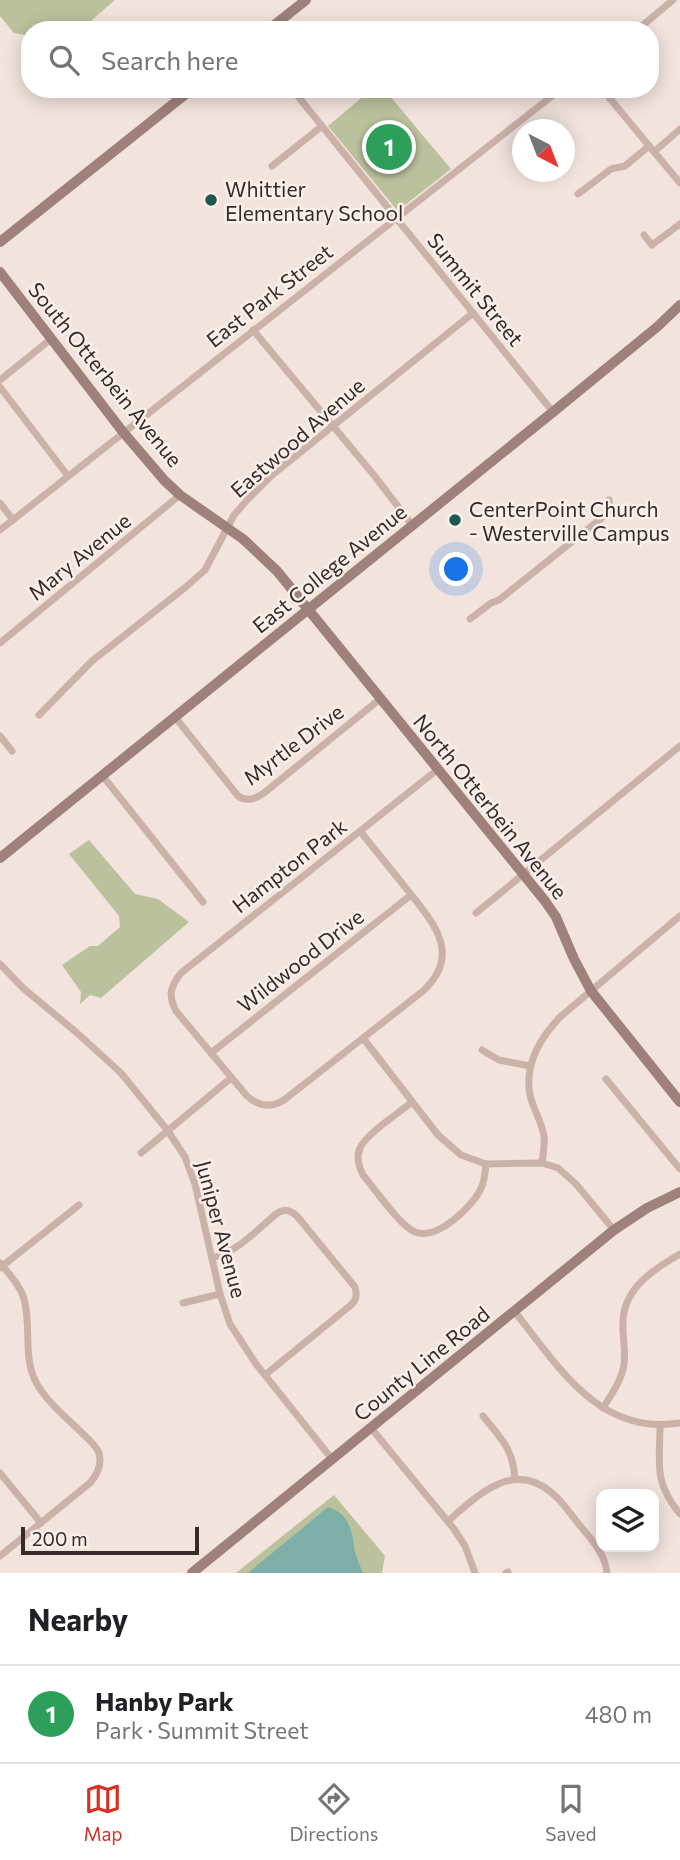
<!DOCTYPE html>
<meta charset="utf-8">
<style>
:root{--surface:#fff;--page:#f6f6f6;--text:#202124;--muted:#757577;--line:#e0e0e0;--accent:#d93025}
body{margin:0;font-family:Commissioner,sans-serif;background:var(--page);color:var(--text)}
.controls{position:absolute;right:21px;bottom:21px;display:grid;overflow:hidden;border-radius:14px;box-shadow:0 4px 18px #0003}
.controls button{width:63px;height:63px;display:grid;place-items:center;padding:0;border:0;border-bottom:2px solid var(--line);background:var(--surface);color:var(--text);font:35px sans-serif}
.compass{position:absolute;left:512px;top:119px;width:63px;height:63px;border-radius:50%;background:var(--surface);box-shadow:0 4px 18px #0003;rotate:138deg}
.scale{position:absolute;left:21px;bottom:18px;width:178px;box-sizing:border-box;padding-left:7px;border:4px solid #372b29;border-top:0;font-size:19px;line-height:24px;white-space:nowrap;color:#372b29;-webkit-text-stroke:5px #faefea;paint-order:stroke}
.you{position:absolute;left:457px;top:570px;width:24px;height:24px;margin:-18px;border:5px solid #fff;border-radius:50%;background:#1a73e8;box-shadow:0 0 0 10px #1a73e833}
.badge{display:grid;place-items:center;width:46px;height:46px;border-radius:50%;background:var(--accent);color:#fff;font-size:23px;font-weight:700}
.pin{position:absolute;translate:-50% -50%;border:4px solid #fff;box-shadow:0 2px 7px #0006}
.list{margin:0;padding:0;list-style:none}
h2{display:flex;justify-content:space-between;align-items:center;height:91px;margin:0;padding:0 28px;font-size:30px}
h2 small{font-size:23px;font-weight:400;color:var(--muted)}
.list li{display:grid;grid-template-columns:46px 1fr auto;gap:21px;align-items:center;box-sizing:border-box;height:98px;padding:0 28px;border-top:2px solid var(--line)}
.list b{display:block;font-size:26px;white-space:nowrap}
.list p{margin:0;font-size:23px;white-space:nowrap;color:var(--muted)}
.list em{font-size:23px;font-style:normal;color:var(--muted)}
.icon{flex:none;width:38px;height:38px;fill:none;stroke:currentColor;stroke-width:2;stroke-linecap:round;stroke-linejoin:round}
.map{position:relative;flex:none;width:680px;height:1573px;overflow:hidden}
.search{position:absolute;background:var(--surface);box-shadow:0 4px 18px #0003;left:21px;right:21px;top:21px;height:77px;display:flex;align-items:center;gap:18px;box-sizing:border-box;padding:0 24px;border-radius:28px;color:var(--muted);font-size:26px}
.sheet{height:189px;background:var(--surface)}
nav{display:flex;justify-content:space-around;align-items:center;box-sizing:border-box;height:98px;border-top:2px solid var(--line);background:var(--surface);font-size:19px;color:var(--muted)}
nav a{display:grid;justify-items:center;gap:4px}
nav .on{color:var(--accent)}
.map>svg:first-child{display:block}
.green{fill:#bcc19d}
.water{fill:#7dafa8}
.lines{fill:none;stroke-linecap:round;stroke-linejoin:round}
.street{stroke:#cab2a9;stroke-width:7}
.secondary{stroke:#9e817b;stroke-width:10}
.poi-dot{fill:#1f5852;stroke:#faefea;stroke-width:2.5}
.labels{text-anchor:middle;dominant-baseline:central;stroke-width:5;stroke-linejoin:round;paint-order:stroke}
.poi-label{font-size:21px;fill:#372b29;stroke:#faefea;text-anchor:start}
.street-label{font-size:21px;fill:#372b29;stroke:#faefea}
</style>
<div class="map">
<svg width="680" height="1573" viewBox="0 0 680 1573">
<rect width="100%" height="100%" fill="#f2e4dd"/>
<g class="green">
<polygon points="0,0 115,0 85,26 73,30 30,30 30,36 14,33 0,16"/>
<polygon points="372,89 384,89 451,169 400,209 396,209 328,126"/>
<polygon points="89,840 135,894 158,899 189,922 101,998 90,995 80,1004 81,992 62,965 90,946 98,946 120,927 119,916 69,854"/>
<polygon points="334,1495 385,1556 382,1573 236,1573"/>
</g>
<path class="water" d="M328,1507C347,1512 352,1528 354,1546C355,1555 360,1565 363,1573H248Z"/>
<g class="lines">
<g class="street">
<polyline points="637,30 673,0"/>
<polyline points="292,89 553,412"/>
<polyline points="602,89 680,183"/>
<polyline points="654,152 680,129"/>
<polyline points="272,166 322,126"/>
<polyline points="578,194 611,169 625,166 649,146"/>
<polyline points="644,235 652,245 680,224"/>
<polyline points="253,330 373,474 413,526"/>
<polyline points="0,380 51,339"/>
<polyline points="0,387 68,476"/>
<polyline points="0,503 13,520"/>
<polyline points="0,530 561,89"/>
<polyline points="470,619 491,603 499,600 608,513 610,507 609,500"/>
<polyline points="0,643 180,495"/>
<polyline points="39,715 92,661 187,586 205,570 234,515 248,499 271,476 473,313"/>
<path d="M175,717L238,796C247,802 255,799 264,793L380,699"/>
<polyline points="0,736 12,751"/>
<polyline points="102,775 203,902"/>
<path d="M360,831C375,850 390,868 405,887C431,920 464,953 423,991L284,1100C271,1108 259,1107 247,1096L176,1011C168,995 170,987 181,973L437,770"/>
<polyline points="476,913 680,746"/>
<polyline points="0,964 23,988 76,1032 121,1073 168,1131 185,1157 195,1184 220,1294 230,1324 256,1364 332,1459"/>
<polyline points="363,1038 438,1135 461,1155 486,1164 542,1163 558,1168 576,1184 614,1230"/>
<polyline points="482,1050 499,1060 530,1066"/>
<polyline points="211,1053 411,895"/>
<polyline points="606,1079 680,1169"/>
<path d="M412,1102C399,1113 367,1133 360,1148C356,1157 359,1167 363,1175C375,1189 400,1226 415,1232C437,1241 475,1205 482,1186C485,1179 485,1171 486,1164"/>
<polyline points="141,1153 231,1078"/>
<path d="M542,1163C543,1154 545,1145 544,1136C542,1122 533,1109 530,1095C524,1064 540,1038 560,1017L680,916"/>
<path d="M212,1258C237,1252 257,1230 276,1214C284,1208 290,1210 297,1216L355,1287C357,1295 357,1299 351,1305L265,1375"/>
<path d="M0,1263C9,1274 20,1285 24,1299C32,1327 22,1358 37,1384C48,1403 67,1418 81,1432C87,1438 96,1445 99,1453C102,1464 97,1475 90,1483L0,1556"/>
<polyline points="0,1268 79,1205"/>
<polyline points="183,1303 220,1294"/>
<path d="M515,1312C558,1366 599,1436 680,1423"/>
<path d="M603,1408C611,1395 622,1380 624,1364C626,1350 622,1335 623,1321C624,1288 654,1269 680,1254"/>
<path d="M483,1416C501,1439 513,1448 515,1479"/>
<path d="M660,1425C660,1464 653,1481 680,1514"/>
<polyline points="371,1428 454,1529 465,1546 475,1573"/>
<polyline points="0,1473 41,1523"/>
<path d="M448,1521C477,1496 513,1459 552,1493C562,1501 569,1512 577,1522C589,1537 605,1552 607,1573"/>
<polyline points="506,1573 508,1572"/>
</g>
<g class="secondary">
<polyline points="268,30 306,0"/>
<polyline points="0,242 192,89"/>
<polyline points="0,272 123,432 164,480 180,495 243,539 277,571 545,901 556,917 574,959 591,991 680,1102"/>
<polyline points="0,858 553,412 657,327 680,305"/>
<polyline points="192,1573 614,1230 647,1208 680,1192"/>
</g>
</g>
<g class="poi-dot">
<circle cx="211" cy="200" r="7"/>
<circle cx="455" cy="520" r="7"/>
</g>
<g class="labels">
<g class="poi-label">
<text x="225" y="188">Whittier<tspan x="225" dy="24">Elementary School</tspan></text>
<text x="469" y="508">CenterPoint Church<tspan x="469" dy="24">- Westerville Campus</tspan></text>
</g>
<g class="street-label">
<text transform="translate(476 289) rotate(51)">Summit Street</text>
<text transform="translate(269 295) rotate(-38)">East Park Street</text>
<text transform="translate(106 374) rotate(51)">South Otterbein Avenue</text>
<text transform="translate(297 437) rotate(-41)">Eastwood Avenue</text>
<text transform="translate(79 556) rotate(-39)">Mary Avenue</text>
<text transform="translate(329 568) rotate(-39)">East College Avenue</text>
<text transform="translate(293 744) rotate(-37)">Myrtle Drive</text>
<text transform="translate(491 806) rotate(51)">North Otterbein Avenue</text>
<text transform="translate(289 865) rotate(-38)">Hampton Park</text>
<text transform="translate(300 960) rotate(-38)">Wildwood Drive</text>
<text transform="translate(222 1229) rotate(75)">Juniper Avenue</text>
<text transform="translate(421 1363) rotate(-39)">County Line Road</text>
</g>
</g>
</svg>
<div class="controls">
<button><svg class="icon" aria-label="layers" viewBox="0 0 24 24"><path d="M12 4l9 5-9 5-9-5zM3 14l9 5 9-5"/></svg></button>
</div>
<svg class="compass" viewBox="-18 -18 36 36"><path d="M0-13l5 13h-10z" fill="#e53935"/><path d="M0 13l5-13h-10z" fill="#757577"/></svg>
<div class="scale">200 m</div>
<div class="you"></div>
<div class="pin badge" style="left:389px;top:147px;background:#2e9e5b">1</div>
<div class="search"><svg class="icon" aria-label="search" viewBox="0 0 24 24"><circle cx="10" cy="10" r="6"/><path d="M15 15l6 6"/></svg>Search here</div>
</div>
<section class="sheet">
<h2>Nearby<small></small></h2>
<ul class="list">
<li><span class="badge" style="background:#2e9e5b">1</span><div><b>Hanby Park</b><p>Park · Summit Street</p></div><em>480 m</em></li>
</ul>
</section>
<nav>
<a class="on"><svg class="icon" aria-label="map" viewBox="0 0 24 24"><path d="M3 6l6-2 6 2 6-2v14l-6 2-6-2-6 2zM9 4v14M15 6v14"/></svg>Map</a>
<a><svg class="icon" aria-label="directions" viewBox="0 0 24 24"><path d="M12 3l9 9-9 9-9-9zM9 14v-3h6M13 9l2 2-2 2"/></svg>Directions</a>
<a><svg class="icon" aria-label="saved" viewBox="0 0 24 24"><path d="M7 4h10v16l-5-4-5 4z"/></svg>Saved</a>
</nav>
